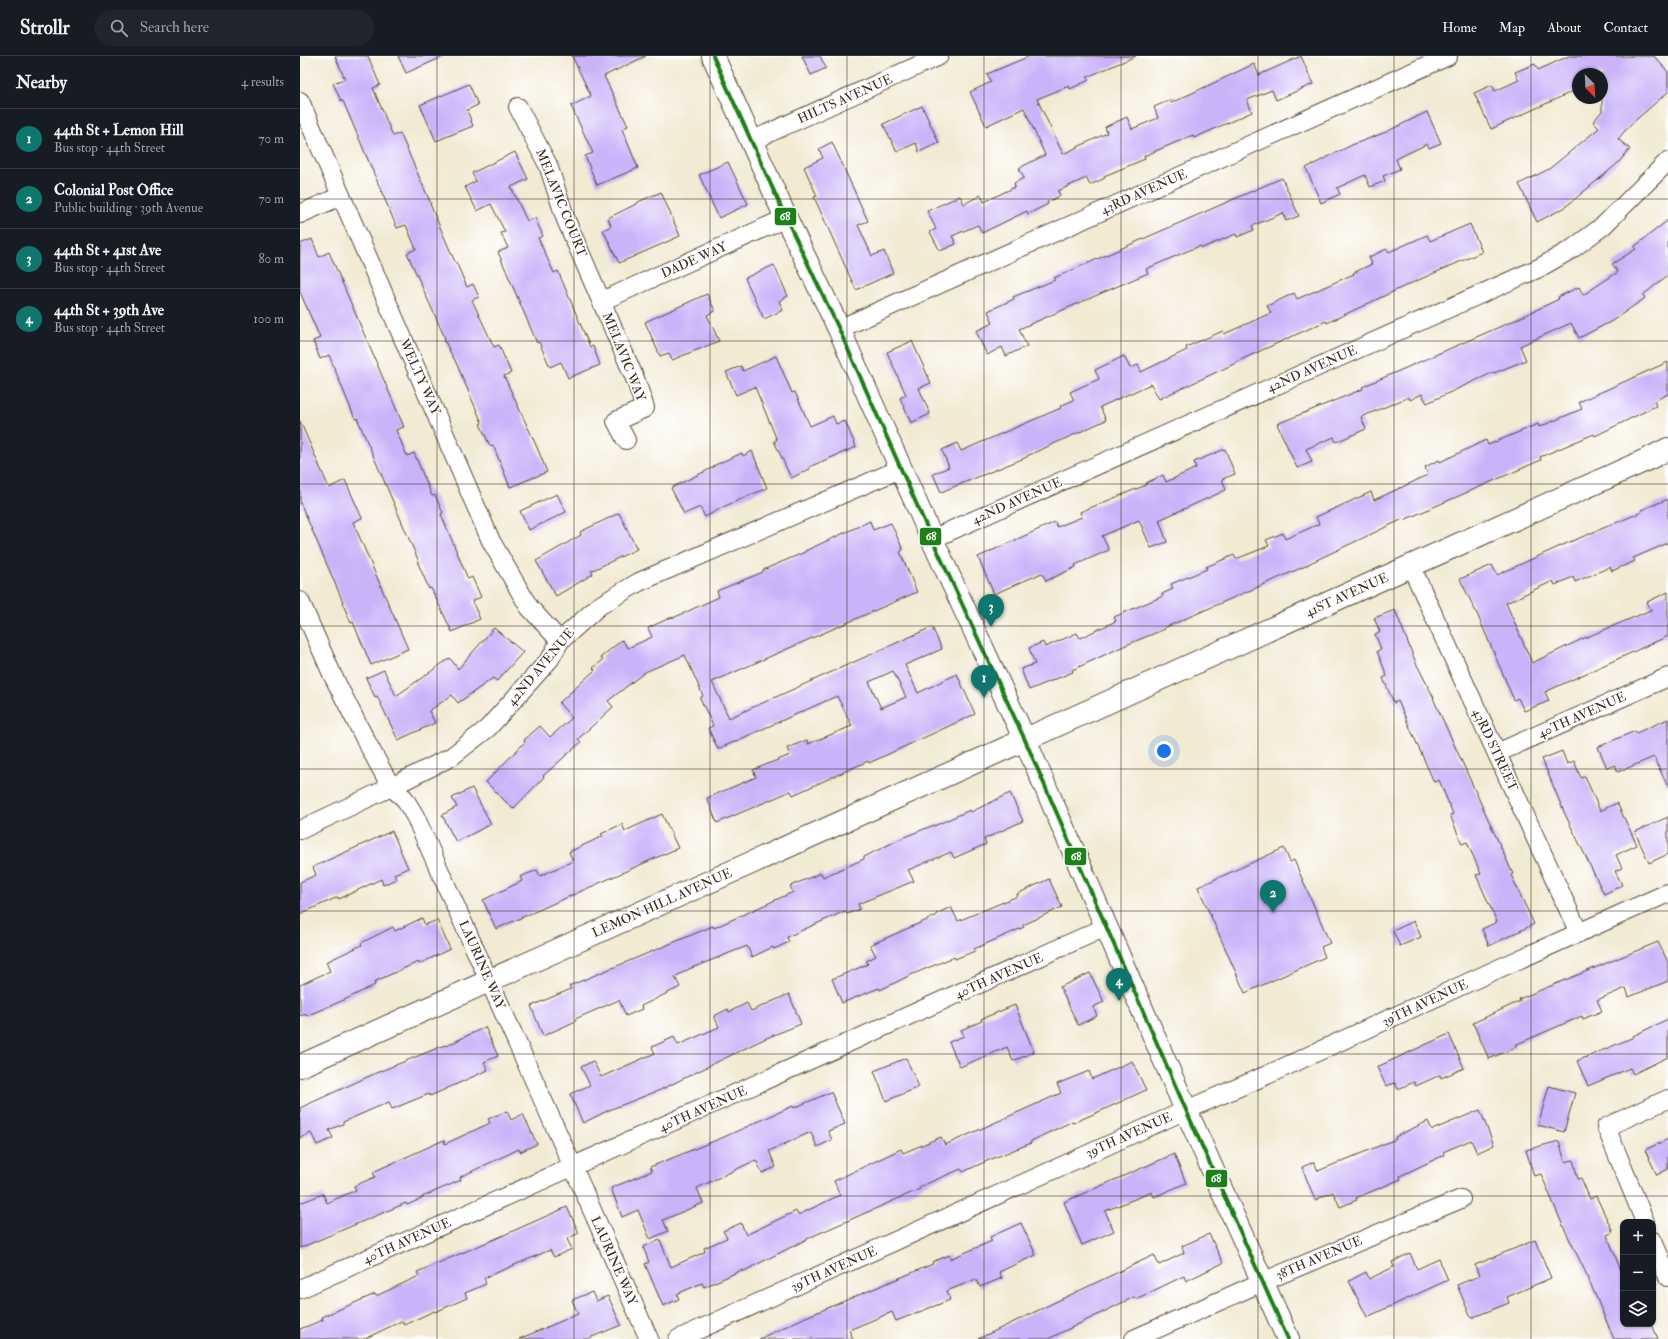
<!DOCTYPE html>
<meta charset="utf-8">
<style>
:root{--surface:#171b24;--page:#20242c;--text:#f1f3f6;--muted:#9ea1a6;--line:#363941;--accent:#0f766e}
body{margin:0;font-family:"IM FELL Double Pica",serif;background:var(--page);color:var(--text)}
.controls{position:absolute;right:12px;bottom:12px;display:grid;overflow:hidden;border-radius:8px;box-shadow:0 1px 3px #0004}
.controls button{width:36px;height:36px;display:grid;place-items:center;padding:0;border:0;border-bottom:1px solid var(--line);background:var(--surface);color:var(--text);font:20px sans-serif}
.compass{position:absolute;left:1272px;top:12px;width:36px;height:36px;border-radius:50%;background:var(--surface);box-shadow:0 1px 3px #0004;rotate:156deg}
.you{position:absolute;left:864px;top:695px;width:14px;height:14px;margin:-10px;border:3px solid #fff;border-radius:50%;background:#1a73e8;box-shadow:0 0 0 6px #1a73e833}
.badge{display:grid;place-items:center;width:26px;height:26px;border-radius:50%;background:var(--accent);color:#fff;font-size:13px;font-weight:700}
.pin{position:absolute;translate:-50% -33px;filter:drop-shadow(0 1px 2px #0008)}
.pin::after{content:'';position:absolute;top:21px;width:14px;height:12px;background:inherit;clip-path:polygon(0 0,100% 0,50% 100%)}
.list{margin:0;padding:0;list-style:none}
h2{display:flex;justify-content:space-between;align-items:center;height:52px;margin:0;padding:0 16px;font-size:17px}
h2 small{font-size:13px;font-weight:400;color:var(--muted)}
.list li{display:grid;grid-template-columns:26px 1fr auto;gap:12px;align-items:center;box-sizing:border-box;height:60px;padding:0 16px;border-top:1px solid var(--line)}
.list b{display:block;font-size:15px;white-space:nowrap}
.list p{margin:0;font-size:13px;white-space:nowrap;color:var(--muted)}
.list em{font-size:13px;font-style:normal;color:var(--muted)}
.icon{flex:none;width:22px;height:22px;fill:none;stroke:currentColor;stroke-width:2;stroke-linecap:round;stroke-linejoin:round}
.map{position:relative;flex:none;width:1368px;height:1283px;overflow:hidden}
header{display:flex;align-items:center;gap:24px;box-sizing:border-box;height:56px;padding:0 20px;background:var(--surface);border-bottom:1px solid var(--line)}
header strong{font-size:19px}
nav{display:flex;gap:22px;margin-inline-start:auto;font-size:14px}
.search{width:280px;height:36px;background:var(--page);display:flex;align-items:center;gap:10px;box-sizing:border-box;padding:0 14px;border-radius:22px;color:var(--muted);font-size:15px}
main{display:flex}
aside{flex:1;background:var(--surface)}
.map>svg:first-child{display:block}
.building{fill:#c9b3f9;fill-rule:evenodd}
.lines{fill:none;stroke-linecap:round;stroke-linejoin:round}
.street-casing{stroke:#564739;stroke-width:20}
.secondary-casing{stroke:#564739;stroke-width:24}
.street{stroke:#fff;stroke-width:18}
.secondary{stroke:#fff;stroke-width:22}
.bus-1-casing{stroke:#fff;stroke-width:7}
.bus-1{stroke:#1e8019;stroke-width:4}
.grid{fill:none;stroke:#3b2a1e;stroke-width:1;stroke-opacity:0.55}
.labels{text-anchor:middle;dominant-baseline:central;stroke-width:3.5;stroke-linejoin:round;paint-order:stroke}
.street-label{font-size:13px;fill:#3b2a1e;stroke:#fff}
.line-badge{stroke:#fff;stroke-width:1.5}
.badge-label{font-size:11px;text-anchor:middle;font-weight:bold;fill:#fff}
</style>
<header>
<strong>Strollr</strong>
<div class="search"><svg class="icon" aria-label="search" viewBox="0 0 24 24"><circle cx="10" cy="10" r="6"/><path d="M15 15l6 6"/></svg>Search here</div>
<nav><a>Home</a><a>Map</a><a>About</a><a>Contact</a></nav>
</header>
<main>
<aside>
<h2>Nearby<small>4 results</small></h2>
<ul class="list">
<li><span class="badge">1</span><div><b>44th St + Lemon Hill</b><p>Bus stop · 44th Street</p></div><em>70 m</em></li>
<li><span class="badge">2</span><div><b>Colonial Post Office</b><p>Public building · 39th Avenue</p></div><em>70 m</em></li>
<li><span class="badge">3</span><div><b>44th St + 41st Ave</b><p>Bus stop · 44th Street</p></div><em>80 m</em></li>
<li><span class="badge">4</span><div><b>44th St + 39th Ave</b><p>Bus stop · 44th Street</p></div><em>100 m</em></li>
</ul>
</aside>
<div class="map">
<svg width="1368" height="1283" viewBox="0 0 1368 1283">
<rect width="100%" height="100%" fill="#fff"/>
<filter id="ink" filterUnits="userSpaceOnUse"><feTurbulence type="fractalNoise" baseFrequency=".025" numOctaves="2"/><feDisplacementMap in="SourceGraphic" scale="8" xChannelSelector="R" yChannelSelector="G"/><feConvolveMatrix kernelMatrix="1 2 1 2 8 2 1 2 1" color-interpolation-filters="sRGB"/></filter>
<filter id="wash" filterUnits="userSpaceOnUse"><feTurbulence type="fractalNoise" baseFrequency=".012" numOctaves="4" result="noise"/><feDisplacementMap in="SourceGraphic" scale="16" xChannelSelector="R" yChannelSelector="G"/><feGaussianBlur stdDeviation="0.9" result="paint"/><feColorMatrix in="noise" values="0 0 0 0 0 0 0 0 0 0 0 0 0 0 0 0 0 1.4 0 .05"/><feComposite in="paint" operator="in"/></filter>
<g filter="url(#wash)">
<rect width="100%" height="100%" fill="#f2ead3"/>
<g id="blocks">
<g class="building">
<polygon points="35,0 68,0 80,29 73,32 93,80 100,77 131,148 130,148 155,206 156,206 167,231 173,228 179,241 172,244 194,291 199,289 211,317 204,320 236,389 247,416 210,431 193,389 190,390 180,368 182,367 154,302 153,302 144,283 145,282 107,197 116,193 106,169 97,172 43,45 41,45 33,27 45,23"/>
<polygon points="98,0 145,0 106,17"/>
<polygon points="272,0 346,0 304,20 328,70 322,73 338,112 297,129 285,100 293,97 271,50 291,40"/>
<polygon points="502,0 520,0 526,12 511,19"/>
<polygon points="730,0 836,0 787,21 789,24 770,33 769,30 737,43 763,98 807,77 805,71 827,61 832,73 858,62 854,51 870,44 871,47 954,8 959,19 1001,0 1013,28 976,44 972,34 947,44 952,56 894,82 893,79 844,100 845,103 804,120 805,122 790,129 786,122 758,135 760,140 747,146 748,148 728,158 727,155 682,177 678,169 652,180 656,188 640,195 630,176 636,173 627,155 660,140 664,148 681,139 684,146 715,131 714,127 724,122 719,112 745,99 724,52 686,70 670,36 691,26 687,18"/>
<polygon points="1269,0 1354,0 1368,16 1368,36 1330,69 1318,83 1330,93 1317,108 1264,152 1237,166 1219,128 1249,113 1299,72 1293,66 1302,55 1302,18 1278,18 1278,33 1191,73 1174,37 1192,29 1195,35 1219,24 1215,16 1235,8 1238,14"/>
<polygon points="169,28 178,49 167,54 173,70 136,85 120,49"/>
<polygon points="622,50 639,87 619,96 616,87 597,96 583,68"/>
<polygon points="1127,56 1141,87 1129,92 1127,88 1096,103 1100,113 1083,120 1085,125 1070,131 1065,119 1037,132 1040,138 1021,147 1006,112 1052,89 1086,76"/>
<polygon points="532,86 568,165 558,169 572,200 584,195 593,217 556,234 514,141 517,140 504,111 523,102 519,93"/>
<polygon points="215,96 228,123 211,131 227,165 235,162 243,180 238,182 254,217 258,215 290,291 293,290 300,309 268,322 261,306 250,311 239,286 237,287 198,196 208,192 201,177 205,176 191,148 177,155 165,131 176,125 172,117"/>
<polygon points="428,106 448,148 419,162 399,119"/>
<polygon points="982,122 999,160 986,165 983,157 952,170 954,174 937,181 936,178 902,192 901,190 892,193 846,213 848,217 719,273 727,290 706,300 702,291 687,299 676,275 693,267 688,255 714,243 713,241 755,224 754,222"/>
<polygon points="361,136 380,180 319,207 303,174 311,170 308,162 338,147 338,146"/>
<polygon points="1368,164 1368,219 1343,239 1345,242 1312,265 1279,282 1271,267 1220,290 1226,304 1194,317 1194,316 1127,347 1122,338 1110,344 1109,341 1061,361 1066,373 1036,386 1034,381 1006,393 1012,406 997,412 977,368 1063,333 1062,331 1213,265 1259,243 1258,241 1279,231 1283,239 1318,216 1312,208 1336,193 1334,191"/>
<polygon points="1170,168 1182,196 1105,230 1027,267 1026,265 936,306 936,307 859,343 851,328 800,351 806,364 727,400 727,401 641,436 633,418 649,411 642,394 657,387 661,395 761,352 760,350 774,344 770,336 799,323 795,314 824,300 830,312 838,309 841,316 887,294 886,291 923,275 924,278 971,257 967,250 994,237 997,243 1054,218 1053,217 1072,208 1069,201 1087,193 1089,196 1127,179 1130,185"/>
<polygon points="12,183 19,201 29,196 104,371 96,374 107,400 114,397 132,440 135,439 143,457 141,458 168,523 172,521 181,541 172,545 180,563 152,576 131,532 129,533 118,507 119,506 57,362 55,363 29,299 20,303 13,285 20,282 0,236 0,188"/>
<polygon points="474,209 488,240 479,245 483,254 464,263 445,222"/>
<polygon points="407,238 415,255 407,259 419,285 372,304 369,297 360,300 345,266"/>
<polygon points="612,285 631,327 619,332 630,358 611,367 600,342 606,339 587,296"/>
<polygon points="476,300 492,337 495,336 510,370 533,360 536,368 545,365 556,391 509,411 510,413 491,422 474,385 477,384 455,331 436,339 426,316 441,310 443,315"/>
<polygon points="1368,306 1368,338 1354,345 1356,350 1295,380 1294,378 1240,401 1241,404 1104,464 1103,463 1008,508 1008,509 864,572 865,573 826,589 772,614 773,616 729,634 721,613 735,608 729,592 743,586 745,591 777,577 780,582 816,565 814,561 863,540 862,538 873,533 871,528 907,513 906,511 934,499 936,503 969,490 966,484 983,477 985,483 1019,468 1016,461 1071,436 1074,444 1085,439 1128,419 1125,411 1139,404 1140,406 1186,384 1188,389 1238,368 1239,371 1282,353 1279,346"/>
<polygon points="0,365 29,432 45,424 62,462 53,466 108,593 71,609 53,566 51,567 42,546 43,546 0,446"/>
<polygon points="925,393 935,418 922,423 926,434 859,464 867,486 851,492 839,464 802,480 809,494 775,509 776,511 746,525 742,517 694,538 678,501 755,466 757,471 782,461 780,456 846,429 846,427 863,419 866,426 896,412 894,406"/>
<polygon points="452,395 467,432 425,450 405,461 400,451 384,458 371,432 414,411 413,410 442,397 443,400"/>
<polygon points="257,438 266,456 229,474 220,455"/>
<polygon points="1368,443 1368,487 1333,502 1335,505 1312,515 1310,511 1275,526 1273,521 1255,529 1253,525 1206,547 1232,607 1280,584 1351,554 1347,546 1368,536 1368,580 1245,636 1249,645 1224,655 1218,642 1214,644 1178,560 1160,523 1192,509 1197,519 1265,488 1342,456 1341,454"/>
<polygon points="319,457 337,493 291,515 293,518 256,540 236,505 281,479 280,476"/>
<path d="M570,465L573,474L591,467L603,494L600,496L617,536L412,626L429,662L632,571L642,593L605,609L618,637L657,618L675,658L569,707L568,705L493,739L491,735L417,767L407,742L456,721L453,714L490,699L487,692L507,684L508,688L552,670L537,640L418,693L408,672L413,670L400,642L403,640L385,599L345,616L308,645L313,651L278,683L281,686L243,720L244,721L213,753L186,726L225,686L224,684L240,670L250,681L272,662L259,647L295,614L293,612L303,604L301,601L322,584L328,592L352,581L348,572L372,561L373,562L419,541L417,535L463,516V514L505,496V495ZM593,615L606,641L581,652L569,626Z"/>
<polygon points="1095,554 1116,607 1134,642 1133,642 1213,818 1211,819 1234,868 1189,890 1182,873 1197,866 1176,819 1181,818 1167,786 1162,788 1150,759 1153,758 1139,724 1134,726 1098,645 1094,647 1083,622 1087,620 1077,595 1081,593 1075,578 1080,576 1074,562"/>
<polygon points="194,572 223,596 197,625 193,622 158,647 152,639 129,655 135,667 98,684 77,640 75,641 66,622 84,614 96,640 150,602 158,613"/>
<polygon points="1368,663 1368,731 1354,701 1318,716 1315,709 1307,712 1298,691 1335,675 1336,677"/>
<polygon points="1262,695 1267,708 1274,705 1281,722 1285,720 1300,755 1317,747 1337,789 1316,799 1322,812 1315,815 1322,829 1304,838 1264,756 1242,703"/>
<polygon points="172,732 191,768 156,786 142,759 157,751 152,742"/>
<polygon points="710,737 723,765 684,783 686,788 654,802 651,796 608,814 614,825 558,848 560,853 547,858 545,855 487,881 489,886 474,893 473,891 452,901 447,890 389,913 375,921 380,931 341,950 342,953 326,960 319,944 275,963 276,965 243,980 231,950 271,933 269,930 413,870 414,872 493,836 490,830 521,817 523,821 564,803 564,801 602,782 634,769 634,770 670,754 671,756"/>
<polygon points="362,758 378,792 196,873 183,844 222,825 220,821 237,814 240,820 273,805 269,796 303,780 301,778 322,768 325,775"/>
<polygon points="1368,761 1368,798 1349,807 1335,776"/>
<polygon points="92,775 108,812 94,818 96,823 83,829 81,823 39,843 38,841 0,858 0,826 16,819 13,811"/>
<polygon points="984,792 990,806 994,804 1030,887 1021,891 1025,901 945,937 898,831"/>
<polygon points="749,823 762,851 723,869 724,871 674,893 675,895 655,903 654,901 613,918 580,934 579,932 542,947 532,923 568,908 566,905 576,900 570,889 636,860 636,858 651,851 658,865 718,840 717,838"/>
<polygon points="122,862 125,869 137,864 150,893 119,908 118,906 74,926 75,929 44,944 6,960 5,958 0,960 0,929 30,915 26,906 62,889 61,887 93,871 95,875"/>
<polygon points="1114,865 1121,881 1100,890 1093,875"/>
<polygon points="1358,886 1368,906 1368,925 1329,941 1326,932 1297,944 1302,955 1283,963 1282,960 1215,989 1216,991 1189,1003 1173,967 1220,945 1219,943"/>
<polygon points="790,917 804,946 793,951 797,960 778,969 760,931"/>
<polygon points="489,938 501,968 464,983 360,1034 309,1054 283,1067 270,1038 290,1029 281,1011 293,1005 301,1021 355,997 352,991 374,981 378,989 419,971 414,960 428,953 429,956 447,947 451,955"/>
<polygon points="715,949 734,996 713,1005 707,991 660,1011 649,986 664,980 661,974 682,965 681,963"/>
<polygon points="1368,963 1368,1001 1333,1018 1330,1012 1288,1030 1277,1005 1334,981 1333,980"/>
<polygon points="185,971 198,1000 184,1006 188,1014 130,1040 129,1038 92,1053 89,1046 43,1066 43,1068 29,1074 33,1082 17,1089 11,1077 0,1082 0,1052 76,1017 145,989 146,990"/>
<polygon points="1149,978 1164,1012 1141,1022 1140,1019 1116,1030 1114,1026 1098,1033 1095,1027 1086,1030 1077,1011"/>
<polygon points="606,1002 619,1031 586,1045 574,1015"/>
<polygon points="832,1005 846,1034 805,1053 773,1067 773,1065 731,1085 731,1087 689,1104 663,1116 661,1113 619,1131 620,1133 513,1180 442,1216 442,1214 404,1231 402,1227 377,1238 379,1243 363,1250 345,1208 349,1206 343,1191 360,1184 371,1211 405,1196 404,1192 427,1182 423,1175 441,1167 446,1179 496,1155 498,1159 540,1139 534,1125 601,1093 603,1097 641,1081 645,1089 761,1037 757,1028 789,1015 792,1023"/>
<polygon points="1249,1030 1275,1037 1264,1076 1238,1069"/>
<polygon points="531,1036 545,1068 528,1075 532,1084 517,1091 511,1076 469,1095 476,1111 462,1117 456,1104 397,1132 403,1147 363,1164 368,1175 350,1183 338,1154 322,1161 311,1132 352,1115 350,1111 365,1105 424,1081 493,1050 494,1052"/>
<polygon points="1180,1054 1194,1089 1177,1097 1171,1084 1143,1096 1144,1099 1100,1120 1101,1123 1056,1142 1057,1144 1040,1151 1033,1136 1015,1144 1002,1111 1014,1106 1018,1115 1096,1083 1095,1081 1128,1065 1132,1074"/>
<polygon points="207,1055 211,1064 223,1058 237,1088 220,1096 219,1093 160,1121 161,1124 122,1141 123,1142 107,1149 106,1147 0,1192 0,1147 23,1138 27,1147 56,1134 54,1130 75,1121 73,1116 144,1084 145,1088 190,1067 188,1063"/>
<polygon points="1368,1083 1368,1113 1357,1119 1345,1094"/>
<polygon points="1259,1085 1265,1106 1273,1104 1278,1123 1281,1122 1290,1143 1296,1140 1313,1176 1307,1179 1323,1220 1323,1268 1352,1268 1358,1283 1314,1283 1285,1215 1263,1170 1241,1118 1234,1120 1226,1094"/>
<polygon points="874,1098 886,1127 854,1141 852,1136 805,1155 814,1175 782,1189 764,1146"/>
<polygon points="267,1151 279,1177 267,1183 272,1193 254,1201 250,1194 184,1222 186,1228 165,1237 167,1242 135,1256 134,1255 104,1269 102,1265 64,1283 0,1283 0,1273 23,1264 22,1261 75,1238 76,1240 119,1220 117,1216 195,1183"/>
<polygon points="721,1167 736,1199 699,1216 702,1222 680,1231 676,1223 647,1235 650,1244 596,1265 592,1256 549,1274 553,1283 459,1283 506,1261 633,1208 632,1206 649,1199 650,1203 692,1185 690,1181"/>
<polygon points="909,1178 923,1207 886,1225 884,1220 836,1243 834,1241 748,1283 678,1283 854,1199 859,1209 884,1197 882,1190"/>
<polygon points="1235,1184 1251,1222 1207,1241 1209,1247 1171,1262 1157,1229 1179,1220 1175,1209"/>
<polygon points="1110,1197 1117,1213 1139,1203 1148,1224 1067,1261 1049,1225 1066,1216 1069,1223 1094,1211 1092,1206"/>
<polygon points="292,1236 296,1245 308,1240 321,1269 287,1283 219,1283 278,1258 272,1244"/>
</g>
</g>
</g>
<g filter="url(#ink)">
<use href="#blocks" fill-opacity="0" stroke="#564739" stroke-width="1"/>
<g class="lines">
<defs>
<g id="street">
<polyline points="0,45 191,485 229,551 260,585"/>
<polyline points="218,51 248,109 266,164 336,325 345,352 316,365 326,384"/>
<polyline points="451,85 639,0"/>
<polyline points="0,158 41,140"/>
<polyline points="302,245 486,162"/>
<polyline points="539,273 1148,0"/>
<polyline points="632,483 1239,212 1272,193 1303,170 1368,105"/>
<polyline points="1111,510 1279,877"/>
<polyline points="0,545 32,618 64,681 91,731 104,742 115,760 273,1111 349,1283"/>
<polyline points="1197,697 1368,621"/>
<polyline points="0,774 91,731 151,701 188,672 250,603 260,585 299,550 339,526 600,413"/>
<polyline points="1345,1166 1306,1071 1368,1043"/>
<polyline points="1353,1185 1368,1221"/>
<polyline points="0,1233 806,871"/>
<polyline points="378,1283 886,1054 967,1019 1191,916 1368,837"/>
<polyline points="834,1283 962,1226 1161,1143"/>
</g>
<g id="secondary">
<polyline points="413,0 486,162 539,273 632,483 725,684 886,1054 988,1283"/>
<polyline points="0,1010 1346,404 1368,393"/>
</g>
</defs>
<use href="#street" class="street-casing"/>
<use href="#secondary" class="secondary-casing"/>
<use href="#street" class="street"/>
<use href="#secondary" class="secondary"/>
<defs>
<polyline id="bus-1" points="413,0 486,162 539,273 632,483 725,684 886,1054 988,1283"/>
</defs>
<use href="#bus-1" class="bus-1-casing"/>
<use href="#bus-1" class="bus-1"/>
</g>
</g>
<path class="grid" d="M137,0V1283M274,0V1283M410,0V1283M547,0V1283M684,0V1283M821,0V1283M958,0V1283M1094,0V1283M1231,0V1283M0,143H1368M0,285H1368M0,428H1368M0,570H1368M0,713H1368M0,855H1368M0,998H1368M0,1140H1368"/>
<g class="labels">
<g class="street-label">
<text transform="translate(545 43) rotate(-24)">HILTS AVENUE</text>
<text transform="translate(844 136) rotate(-24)">43RD AVENUE</text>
<text transform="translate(261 147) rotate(68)">MELAVIC COURT</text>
<text transform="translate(394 204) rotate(-24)">DADE WAY</text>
<text transform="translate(324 301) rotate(68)">MELAVIC WAY</text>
<text transform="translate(1012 313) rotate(-24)">42ND AVENUE</text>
<text transform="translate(120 321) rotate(66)">WELTY WAY</text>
<text transform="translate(717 445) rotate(-24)">42ND AVENUE</text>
<text transform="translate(1047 539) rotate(-24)">41ST AVENUE</text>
<text transform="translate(241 611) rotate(-50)">42ND AVENUE</text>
<text transform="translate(1282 659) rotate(-24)">40TH AVENUE</text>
<text transform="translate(1195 694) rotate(65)">43RD STREET</text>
<text transform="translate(362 847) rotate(-24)">LEMON HILL AVENUE</text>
<text transform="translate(182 909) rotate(66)">LAURINE WAY</text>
<text transform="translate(699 920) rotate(-24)">40TH AVENUE</text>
<text transform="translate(1125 947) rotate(-25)">39TH AVENUE</text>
<text transform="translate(403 1053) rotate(-24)">40TH AVENUE</text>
<text transform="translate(829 1079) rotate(-24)">39TH AVENUE</text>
<text transform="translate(107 1185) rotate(-24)">40TH AVENUE</text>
<text transform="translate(1019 1202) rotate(-23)">38TH AVENUE</text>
<text transform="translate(314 1205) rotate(66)">LAURINE WAY</text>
<text transform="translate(534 1213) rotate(-24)">39TH AVENUE</text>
</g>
</g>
<g class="line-badge">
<rect x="474" y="151" width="23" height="19" rx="4" fill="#1e8019"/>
<rect x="619" y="471" width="23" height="19" rx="4" fill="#1e8019"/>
<rect x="764" y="791" width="23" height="19" rx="4" fill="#1e8019"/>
<rect x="905" y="1113" width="23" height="19" rx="4" fill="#1e8019"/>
</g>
<g class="badge-label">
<text x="485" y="164">68</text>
<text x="631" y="484">68</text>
<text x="776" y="804">68</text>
<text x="916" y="1126">68</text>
</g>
</svg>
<div class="controls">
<button>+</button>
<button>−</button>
<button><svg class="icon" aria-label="layers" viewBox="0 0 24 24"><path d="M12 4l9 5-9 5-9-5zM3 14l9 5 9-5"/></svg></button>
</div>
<svg class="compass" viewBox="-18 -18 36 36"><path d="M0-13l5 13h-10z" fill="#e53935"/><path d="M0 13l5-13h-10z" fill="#9ea1a6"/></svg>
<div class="you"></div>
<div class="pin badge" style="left:684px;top:642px">1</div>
<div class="pin badge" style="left:973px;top:857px">2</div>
<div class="pin badge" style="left:691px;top:571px">3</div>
<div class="pin badge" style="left:819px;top:945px">4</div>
</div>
</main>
